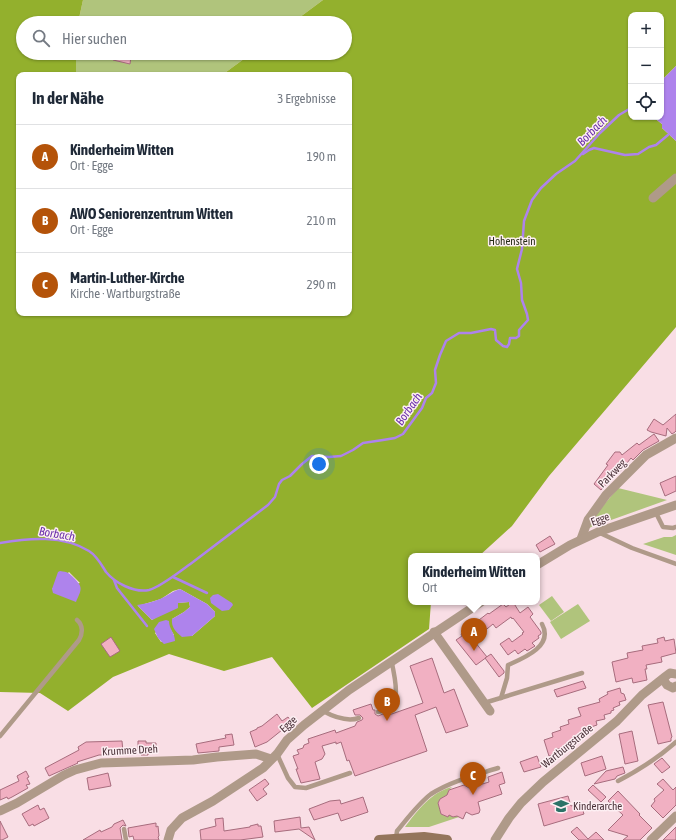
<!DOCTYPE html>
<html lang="de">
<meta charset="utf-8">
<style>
:root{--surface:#fff;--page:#f6f6f7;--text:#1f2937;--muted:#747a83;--line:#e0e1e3;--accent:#b45309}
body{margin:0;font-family:"Asap Condensed",sans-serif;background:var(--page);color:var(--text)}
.controls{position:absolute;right:12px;top:12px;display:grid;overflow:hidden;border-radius:8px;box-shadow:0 1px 3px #0004}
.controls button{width:36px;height:36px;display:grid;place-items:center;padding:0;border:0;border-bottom:1px solid var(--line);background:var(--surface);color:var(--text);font:20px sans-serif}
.you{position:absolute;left:319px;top:464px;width:14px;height:14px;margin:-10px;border:3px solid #fff;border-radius:50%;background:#1a73e8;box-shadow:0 0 0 6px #1a73e833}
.badge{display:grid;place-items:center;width:26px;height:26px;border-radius:50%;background:var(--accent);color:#fff;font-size:13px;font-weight:700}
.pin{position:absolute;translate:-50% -33px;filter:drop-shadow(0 1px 2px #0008)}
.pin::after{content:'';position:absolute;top:21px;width:14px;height:12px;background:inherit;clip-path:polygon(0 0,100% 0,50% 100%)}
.popup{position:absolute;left:408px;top:553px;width:132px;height:52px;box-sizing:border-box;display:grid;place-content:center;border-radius:8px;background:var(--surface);filter:drop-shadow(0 1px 3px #0005);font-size:13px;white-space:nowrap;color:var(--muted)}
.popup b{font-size:15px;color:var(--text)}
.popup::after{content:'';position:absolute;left:50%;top:100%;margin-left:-8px;border:8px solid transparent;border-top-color:var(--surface)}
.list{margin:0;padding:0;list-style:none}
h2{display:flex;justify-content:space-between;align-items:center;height:52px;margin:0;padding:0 16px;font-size:17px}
h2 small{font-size:13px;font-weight:400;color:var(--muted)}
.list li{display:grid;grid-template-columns:26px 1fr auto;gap:12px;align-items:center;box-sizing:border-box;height:64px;padding:0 16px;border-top:1px solid var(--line)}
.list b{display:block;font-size:15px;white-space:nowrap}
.list p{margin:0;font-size:13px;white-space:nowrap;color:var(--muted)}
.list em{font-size:13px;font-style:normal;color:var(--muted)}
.icon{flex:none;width:22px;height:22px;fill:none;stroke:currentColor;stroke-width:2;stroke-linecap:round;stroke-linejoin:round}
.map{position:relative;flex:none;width:676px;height:840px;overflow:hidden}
.search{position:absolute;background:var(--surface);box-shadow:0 1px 3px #0004;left:16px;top:16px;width:336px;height:44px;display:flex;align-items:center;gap:10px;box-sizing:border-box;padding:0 14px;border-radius:22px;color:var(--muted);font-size:15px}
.panel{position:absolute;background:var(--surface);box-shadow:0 1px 3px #0004;left:16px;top:72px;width:336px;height:244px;border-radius:8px}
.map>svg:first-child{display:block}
.green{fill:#b0c47c}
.forest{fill:#93b02d;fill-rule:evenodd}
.water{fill:#ae83ec}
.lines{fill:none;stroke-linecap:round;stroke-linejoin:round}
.stream{stroke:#ae83ec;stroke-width:2.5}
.building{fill:#f1b0c2;stroke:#a76c7d}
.service{stroke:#af9a89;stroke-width:4.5}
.minor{stroke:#af9a89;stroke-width:9}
.secondary{stroke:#94755c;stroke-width:10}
.labels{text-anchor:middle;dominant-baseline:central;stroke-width:3;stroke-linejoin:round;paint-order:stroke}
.park-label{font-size:11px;fill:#262c17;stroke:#fdeff3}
.street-label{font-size:11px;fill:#4a3138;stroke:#fdeff3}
.poi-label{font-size:11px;fill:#4a3138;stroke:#fdeff3;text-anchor:start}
.water-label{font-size:12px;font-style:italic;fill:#6b30aa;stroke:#fdeff3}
</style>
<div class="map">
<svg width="676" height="840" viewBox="0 0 676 840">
<rect width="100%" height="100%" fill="#f9dee5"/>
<g class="green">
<polygon points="83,0 323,0 292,23 78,23"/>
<polygon points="76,53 252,53 222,75 76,75"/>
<polygon points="618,488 667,500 586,529 602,507"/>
<polygon points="676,535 676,555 643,544 664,537 672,537"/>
<polygon points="552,596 564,612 551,621 539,605"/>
<polygon points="578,604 590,621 561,639 550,622"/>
<path d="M452,787L448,791L449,794L440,799L438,803L441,814L448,817L449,815H459V817L429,827H405C417,811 431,792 452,787Z"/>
</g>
<path class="forest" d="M0,0H83L78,23H23V53H76V75H19V313H349V75H222L252,53H345V23H292L323,0H676V66L661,81V15H631V117H653L662,124V128L676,141V327L549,476L512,526L479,556H411V602H431L429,629L312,708L272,657L224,671L169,654L113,677L68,711L40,693L0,692ZM69,572L80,583L52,589ZM180,589L207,604L215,612V616L192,636L172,619L184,612L190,607L189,602L177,603L152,620L138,606L161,599L173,591ZM169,621V627L174,635L161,642L155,633Z"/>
<g class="water">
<polygon points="676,66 676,141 662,128 662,124 653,117 661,117 661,81"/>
<path d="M60,571C68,572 69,573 74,578C84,588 81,590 76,602L53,593L52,589L58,572Z"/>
<path d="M180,589L207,604L215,612V616L192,636L182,637C176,632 171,627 172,619L184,612L190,607L189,602L178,603V608L152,620L137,605C145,604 153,602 160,599C167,596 173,591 180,589Z"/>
<polygon points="218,594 232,603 233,605 229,610 222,611 211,603 210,598 213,595"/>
<path d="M166,620L169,621C169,629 175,633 175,641L164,644L158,638L154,629L159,622Z"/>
</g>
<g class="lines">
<g class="stream">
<polyline points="583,154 589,150 594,148 625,155 638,154 649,147 656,145 668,135"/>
<path d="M0,543C29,538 63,535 89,551C97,556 101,564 106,572C115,583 134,593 149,590C161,587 183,569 193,562C218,543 243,524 268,505L275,497L279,484L282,480L290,476L302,464L312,456L329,457L341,456L353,450L363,443L383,440L395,438L403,434L422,408L426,398L432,393L436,383L435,370L440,355L446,341L459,333H471L491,329L495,330L496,340L503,346L507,347L509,344L510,338H516L519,336V330L528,320L527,314L522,300L521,283L517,269L522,249L524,221L532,200L541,188L556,174L575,161L600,133L619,115L631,108"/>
<polyline points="173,577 207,593"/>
<polyline points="114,580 117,588 147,626"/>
</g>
</g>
<g class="building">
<polygon points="114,53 131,56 130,64 113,60"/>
<polygon points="676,414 676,431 675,432 672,434 667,428 666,436 651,432 647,430 654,419 663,425"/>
<polygon points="654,434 659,441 643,450 633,460 631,458 618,474 617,473 609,482 608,482 601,490 594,484 608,465 606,464 615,452 620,452 622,455 637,443 639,445"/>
<polygon points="676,476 676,491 665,496 660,483"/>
<polygon points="550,536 555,544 540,552 536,545"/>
<polygon points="513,602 520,613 528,607 533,614 530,617 541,632 541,634 538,636 539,638 532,643 535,646 527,651 525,649 518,654 515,650 508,655 500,644 509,638 512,642 523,634 522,633 524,632 513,618 512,619 511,617 496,628 493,624 482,633 484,636 475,642 487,657 476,665 456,640 462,636 461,634 488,613 489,614 503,604 506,607"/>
<polygon points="111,637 120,651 110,657 101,644"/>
<polygon points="664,637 665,641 674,639 676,653 661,657 662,662 646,665 647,669 645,669 647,680 633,683 632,678 616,682 612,662 628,658 627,653 643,650 642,646 658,643 657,639"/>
<polygon points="491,654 504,671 504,673 499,677 485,658"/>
<polygon points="432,658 444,693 454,689 468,726 446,733 436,707 415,715 427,751 355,776 349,760 347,761 341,742 336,744 336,742 322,746 325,754 322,759 315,762 320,779 301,783 296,769 298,769 293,756 299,754 297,750 303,748 304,745 309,743 308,739 335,730 336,733 355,726 357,722 362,720 363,718 360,715 355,715 353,710 371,704 373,710 375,710 375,714 378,716 383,714 386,716 423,703 410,666"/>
<polygon points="583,681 586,688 557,697 554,690"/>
<polygon points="620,688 621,693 624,694 626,700 619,702 620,705 613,708 614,710 611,711 611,713 604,715 605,719 596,721 597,725 582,730 583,734 573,737 574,741 565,744 566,747 557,749 558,753 549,756 544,740 553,737 552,733 561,730 560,727 569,724 568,720 581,716 578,708 600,702 599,699 608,694 607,692"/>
<polygon points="663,702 672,737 671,738 671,741 658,744 648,705"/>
<polygon points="277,714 282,721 288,717 292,722 267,742 255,747 250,732 257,729 257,728 262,726"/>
<polygon points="632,731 638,761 625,764 619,734"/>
<polygon points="232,734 234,745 219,747 219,751 198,753 196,744 226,738 225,735"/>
<polygon points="122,741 123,752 105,753 105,755 99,755 77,762 78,763 49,776 45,768 79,750 78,747 86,742"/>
<polygon points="138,741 146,741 146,743 156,743 156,752 148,752 148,755 141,755 141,751 138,751"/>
<polygon points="537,756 541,767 524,772 520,762"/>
<polygon points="602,756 606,769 585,776 581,763"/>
<polygon points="662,758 670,767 662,773 654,764"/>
<polygon points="623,767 625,773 617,776 615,779 594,784 606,771"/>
<polygon points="26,771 29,777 27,778 30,784 26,785 28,788 12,797 8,799 7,797 0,800 0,790 19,781 17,776"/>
<polygon points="502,772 505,783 499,785 502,794 478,802 480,810 479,813 472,815 466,812 463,819 457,816 453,817 449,815 448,817 441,814 438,803 440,799 447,795 449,790 464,785 469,788 489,782 488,777"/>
<polygon points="108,773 111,786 89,790 87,778"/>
<polygon points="265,779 269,784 263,789 267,794 257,801 249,790"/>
<polygon points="663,779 673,790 676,787 676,805 663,818 651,806 655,801 654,799 664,790 657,784"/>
<polygon points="593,785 606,797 601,802 588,790"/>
<polygon points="618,791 640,814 639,815 652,828 640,840 623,840 628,836 608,830 623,815 608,801"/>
<polygon points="568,796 571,806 579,804 581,808 582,808 584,814 544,826 538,804"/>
<polygon points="363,797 368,812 341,821 338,813 314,820 309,809 330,801 340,800 341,804"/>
<polygon points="38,805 40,810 44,808 49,818 34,826 33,824 29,826 22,814"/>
<polygon points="300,817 301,828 309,827 315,840 299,829 275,832 274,821"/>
<polygon points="223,818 224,831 250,827 250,826 258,824 258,826 261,826 263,837 240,840 201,840 200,830 216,826 215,819"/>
<polygon points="123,820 126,826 123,825 120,828 122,840 83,840 100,830 101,832 112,827 114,824"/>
<polygon points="0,821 8,837 2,840 0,840"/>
<polygon points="156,823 156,827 158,826 159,836 158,837 159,840 134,840 133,836 129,837 128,828"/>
<polygon points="577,827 588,839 596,832 604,840 579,840 571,832"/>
<polygon points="676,827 676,840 663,840"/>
</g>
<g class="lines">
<g class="service">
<polyline points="656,513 663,527 673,528 676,527"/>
<polyline points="600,533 632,548 676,564"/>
<path d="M501,698L507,678L508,665C524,658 554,646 542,624"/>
<polyline points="484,703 582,673"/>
<path d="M323,711C334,717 347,722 359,718"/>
<path d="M378,712C404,707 395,681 392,663"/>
<path d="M0,736L79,640C83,633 83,625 77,620"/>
<polyline points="277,754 288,778 295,787 306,788 350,773"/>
<path d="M618,781C639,770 658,758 676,742"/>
<polyline points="124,829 126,840"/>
<path d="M396,838L397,831C407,819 418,804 431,794C451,781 476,775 498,768"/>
</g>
<g class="minor">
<polyline points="653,198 676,178"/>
<polyline points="581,539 588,520 606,495 646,455 676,438"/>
<polyline points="537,565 570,545 598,532 676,505"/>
<polyline points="434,632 490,711"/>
<polyline points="663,679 667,685 673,688 676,686"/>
<polyline points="0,811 17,803 64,775 75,770 101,763 193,760 217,757 256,754 271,759"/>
<polyline points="168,840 171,830 182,818 213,801 263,768 277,754 287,740 304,725 349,690 481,602"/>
<polyline points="495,840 509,818 521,803 543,782 617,721 642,695 666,676 670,673 676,674"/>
<polyline points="651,840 676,816"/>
</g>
<polyline class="secondary" points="379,840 424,837 447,840"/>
</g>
<defs>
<symbol id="school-bare" viewBox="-9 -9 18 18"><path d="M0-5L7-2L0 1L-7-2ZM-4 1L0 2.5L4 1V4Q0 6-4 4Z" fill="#2c7267" stroke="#fdeff3" stroke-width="2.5" paint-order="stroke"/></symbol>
</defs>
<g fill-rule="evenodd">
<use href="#school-bare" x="550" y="795" width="22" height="22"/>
</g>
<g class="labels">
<g class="park-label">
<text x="512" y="241">Hohenstein</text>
</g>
<g class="street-label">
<text transform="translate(612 473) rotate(-46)">Parkweg</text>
<text transform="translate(600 519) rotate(-20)">Egge</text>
<text transform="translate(288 724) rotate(-42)">Egge</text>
<text transform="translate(567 746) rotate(-39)">Wartburgstraße</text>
<text transform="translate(130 750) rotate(-3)">Krumme Dreh</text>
</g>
<g class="poi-label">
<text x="573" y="806">Kinderarche</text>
</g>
<g class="water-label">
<text transform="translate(592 131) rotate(-46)">Borbach</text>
<text transform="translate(409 409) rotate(-55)">Borbach</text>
<text transform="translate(57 534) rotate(9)">Borbach</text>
</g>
</g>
</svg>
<div class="controls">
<button>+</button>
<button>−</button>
<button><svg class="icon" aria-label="locate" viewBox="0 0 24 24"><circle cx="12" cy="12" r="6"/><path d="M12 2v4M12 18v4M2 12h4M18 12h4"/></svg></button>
</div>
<div class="you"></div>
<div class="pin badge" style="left:474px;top:651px">A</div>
<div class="popup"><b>Kinderheim Witten</b>Ort</div>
<div class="pin badge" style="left:387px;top:721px">B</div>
<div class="pin badge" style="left:473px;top:795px">C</div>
<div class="search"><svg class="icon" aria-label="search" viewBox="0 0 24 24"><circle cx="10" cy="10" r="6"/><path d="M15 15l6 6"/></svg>Hier suchen</div>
<section class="panel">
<h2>In der Nähe<small>3 Ergebnisse</small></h2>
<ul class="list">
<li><span class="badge">A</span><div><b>Kinderheim Witten</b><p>Ort · Egge</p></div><em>190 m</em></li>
<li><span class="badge">B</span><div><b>AWO Seniorenzentrum Witten</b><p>Ort · Egge</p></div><em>210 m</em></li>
<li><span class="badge">C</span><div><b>Martin-Luther-Kirche</b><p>Kirche · Wartburgstraße</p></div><em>290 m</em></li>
</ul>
</section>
</div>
